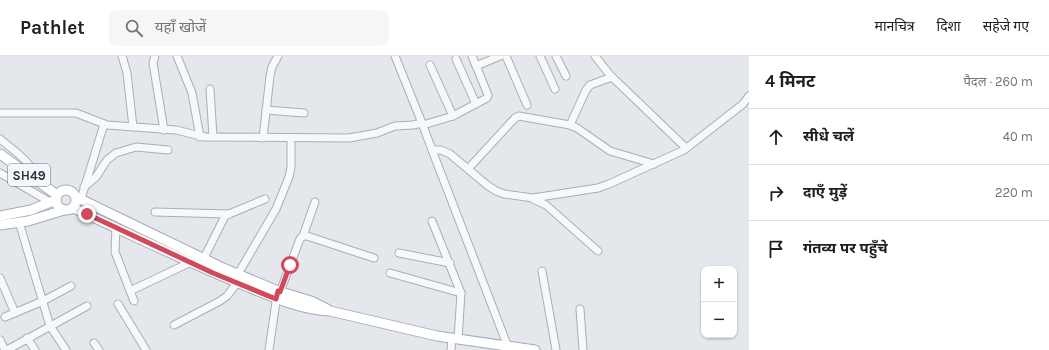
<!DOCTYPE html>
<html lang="hi">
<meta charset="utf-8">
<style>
:root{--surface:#fff;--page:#f6f6f6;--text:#202124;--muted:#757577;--line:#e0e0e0}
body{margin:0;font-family:Karla,"Noto Sans Devanagari",sans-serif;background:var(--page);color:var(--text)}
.controls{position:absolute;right:12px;bottom:12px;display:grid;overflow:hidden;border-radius:8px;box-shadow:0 1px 3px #0004}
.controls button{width:36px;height:36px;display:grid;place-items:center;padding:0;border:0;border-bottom:1px solid var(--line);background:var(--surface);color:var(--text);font:20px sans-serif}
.stop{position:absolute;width:12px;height:12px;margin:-9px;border:3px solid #d1495b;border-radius:50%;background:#fff}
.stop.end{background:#d1495b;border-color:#fff;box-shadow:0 1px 4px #0008}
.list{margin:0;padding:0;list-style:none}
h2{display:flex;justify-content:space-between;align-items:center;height:52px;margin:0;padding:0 16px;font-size:17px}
h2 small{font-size:13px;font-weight:400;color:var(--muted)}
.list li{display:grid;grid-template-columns:26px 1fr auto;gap:12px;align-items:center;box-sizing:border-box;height:56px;padding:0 16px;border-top:1px solid var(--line)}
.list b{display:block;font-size:15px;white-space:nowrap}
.list em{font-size:13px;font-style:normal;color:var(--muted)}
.icon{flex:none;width:22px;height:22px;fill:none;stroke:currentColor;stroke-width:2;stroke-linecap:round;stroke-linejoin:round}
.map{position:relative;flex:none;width:749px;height:294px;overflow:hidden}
header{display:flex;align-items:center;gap:24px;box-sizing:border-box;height:56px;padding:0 20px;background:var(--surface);border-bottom:1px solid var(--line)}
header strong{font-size:19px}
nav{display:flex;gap:22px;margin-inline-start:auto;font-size:14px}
.search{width:280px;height:36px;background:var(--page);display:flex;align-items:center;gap:10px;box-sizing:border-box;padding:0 14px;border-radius:8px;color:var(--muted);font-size:15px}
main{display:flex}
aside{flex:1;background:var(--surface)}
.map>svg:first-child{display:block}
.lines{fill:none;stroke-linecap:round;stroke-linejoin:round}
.minor-casing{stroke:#a9aeb7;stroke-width:9}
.major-casing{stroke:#a3abb8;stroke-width:11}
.minor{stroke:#f7f8fa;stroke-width:7}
.major{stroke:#fff;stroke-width:9}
.route{stroke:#d1495b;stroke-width:5}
.labels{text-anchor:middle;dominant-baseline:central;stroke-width:3.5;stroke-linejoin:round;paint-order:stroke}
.shield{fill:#f4f6f9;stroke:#676e7b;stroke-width:1}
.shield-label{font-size:13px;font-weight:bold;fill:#2b3445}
</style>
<header>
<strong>Pathlet</strong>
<div class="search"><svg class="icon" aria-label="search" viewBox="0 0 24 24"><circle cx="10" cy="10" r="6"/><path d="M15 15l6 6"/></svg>यहाँ खोजें</div>
<nav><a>मानचित्र</a><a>दिशा</a><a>सहेजे गए</a></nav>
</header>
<main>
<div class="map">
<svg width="749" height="294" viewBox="0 0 749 294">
<rect width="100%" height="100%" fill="#e4e7ec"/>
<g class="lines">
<defs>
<g id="minor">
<polyline points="122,0 127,17 133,71"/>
<polyline points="155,0 153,7 164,74"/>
<polyline points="177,0 192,37 200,81"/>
<polyline points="395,0 422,67 432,94 508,291"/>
<polyline points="506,0 527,49"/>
<polyline points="540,0 555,33"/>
<polyline points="556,0 566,20"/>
<polyline points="595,0 610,19 686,92"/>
<polyline points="456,3 476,48"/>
<polyline points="430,9 453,60"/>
<polyline points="476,10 500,0"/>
<polyline points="210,33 213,81"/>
<polyline points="266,54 304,57"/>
<polyline points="0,57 76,57 107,69 176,74 205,81 349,82 377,77 395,70 413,69 422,67"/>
<polyline points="423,69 453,60 487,42 488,39 472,0"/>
<polyline points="570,69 586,34 590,29 612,21"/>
<polyline points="263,82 270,20 272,11 278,0"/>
<path d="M0,83C14,95 32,105 36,124"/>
<polyline points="432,94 441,94 450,98 487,129 496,135 504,138 533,142 598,132 609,128 684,94 743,48 749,40"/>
<polyline points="468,113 515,62 519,60 570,69 577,72 610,95 654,108"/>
<polyline points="0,117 50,146"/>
<polyline points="84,131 96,121 107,104 116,97 136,91 168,94"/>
<polyline points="81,143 104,68"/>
<polyline points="533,143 546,149 598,195"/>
<polyline points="155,156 229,158"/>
<polyline points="432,165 461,237 458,283"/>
<polyline points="19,166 50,270 66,294"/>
<polyline points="116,171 115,196 134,245"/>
<polyline points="303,180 315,146"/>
<polyline points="399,197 450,207"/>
<polyline points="204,202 225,160 229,158 265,143"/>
<polyline points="542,215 556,294"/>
<polyline points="390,217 461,237"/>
<polyline points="238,218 276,153 289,121 291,111 291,82"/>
<polyline points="0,222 15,257"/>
<polyline points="130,235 191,206"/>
<polyline points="280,236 300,183 303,180 307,180 374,202"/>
<polyline points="118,248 146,294"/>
<polyline points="580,253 583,294"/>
<polyline points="5,261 43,245 71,230"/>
<polyline points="174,269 220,245 227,240 237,227"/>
<polyline points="27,282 35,294"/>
<polyline points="0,284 5,294"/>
<polyline points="94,287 99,294"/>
<polyline points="7,294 87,250"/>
<polyline points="269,294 277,239"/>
<polyline points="451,294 452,282"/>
</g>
<g id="major">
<polyline points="0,98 57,139"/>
<circle cx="66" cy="144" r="10"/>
<polyline points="76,141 223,212 278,235 311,245 327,253"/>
<path d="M73,152C130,178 187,206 246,230C272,241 301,254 330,255L437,280L535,294"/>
<polyline points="0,160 31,154 56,144"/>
<polyline points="0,169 28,165 64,154"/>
</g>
</defs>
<use href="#minor" class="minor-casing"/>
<use href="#major" class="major-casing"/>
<use href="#minor" class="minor"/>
<use href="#major" class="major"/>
</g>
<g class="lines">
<polyline class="route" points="87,158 213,217 276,243 278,235 280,236 290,209"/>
</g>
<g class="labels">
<rect class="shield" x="8" y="108" width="42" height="22" rx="3"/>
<g class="shield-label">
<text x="29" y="119">SH49</text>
</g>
</g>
</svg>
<div class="controls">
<button>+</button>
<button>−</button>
</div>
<div class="stop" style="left:290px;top:209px"></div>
<div class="stop end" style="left:87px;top:158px"></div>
</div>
<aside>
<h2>4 मिनट<small>पैदल · 260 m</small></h2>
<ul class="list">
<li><svg class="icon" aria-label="ahead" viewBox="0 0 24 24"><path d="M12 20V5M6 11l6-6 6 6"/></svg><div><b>सीधे चलें</b></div><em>40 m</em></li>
<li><svg class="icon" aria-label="right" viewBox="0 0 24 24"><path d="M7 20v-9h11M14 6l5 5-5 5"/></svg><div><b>दाएँ मुड़ें</b></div><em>220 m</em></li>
<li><svg class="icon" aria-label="arrive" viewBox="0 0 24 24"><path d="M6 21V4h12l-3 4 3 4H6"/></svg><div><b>गंतव्य पर पहुँचे</b></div></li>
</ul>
</aside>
</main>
